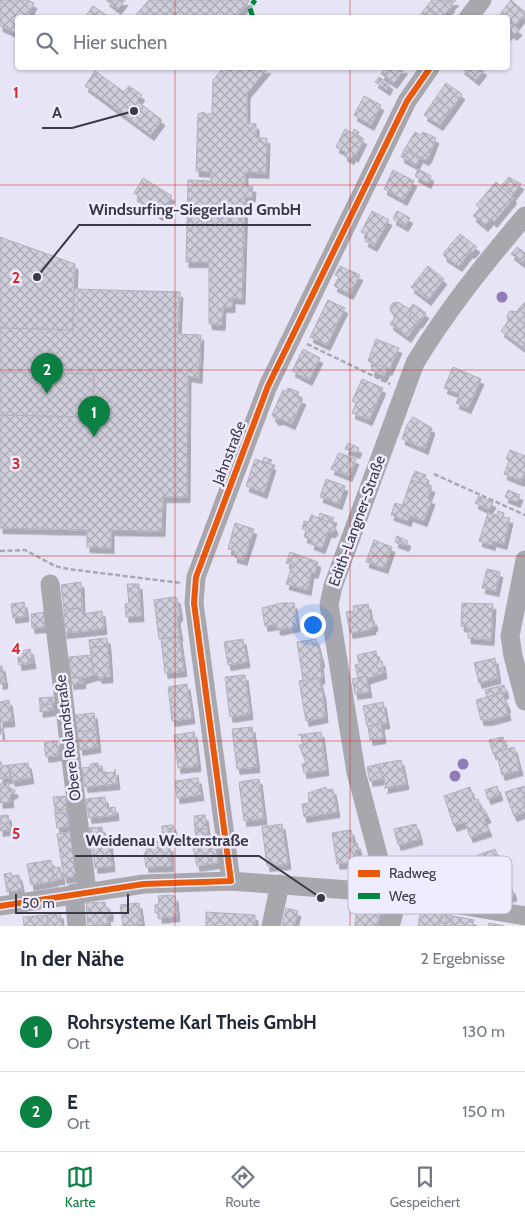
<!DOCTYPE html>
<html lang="de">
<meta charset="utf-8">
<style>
:root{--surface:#fff;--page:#f6f6f7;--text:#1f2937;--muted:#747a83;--line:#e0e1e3;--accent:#0b8043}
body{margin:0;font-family:Cabin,sans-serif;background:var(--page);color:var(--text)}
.scale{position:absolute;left:15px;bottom:12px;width:114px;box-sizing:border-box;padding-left:5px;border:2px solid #3c3946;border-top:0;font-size:14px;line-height:18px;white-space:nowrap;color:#3c3946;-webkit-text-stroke:4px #f0ecff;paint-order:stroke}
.you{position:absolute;left:312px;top:624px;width:18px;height:18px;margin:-12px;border:4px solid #fff;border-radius:50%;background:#1a73e8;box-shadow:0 0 0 8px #1a73e833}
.badge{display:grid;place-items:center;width:32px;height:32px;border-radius:50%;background:var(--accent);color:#fff;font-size:16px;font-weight:700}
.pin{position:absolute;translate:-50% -41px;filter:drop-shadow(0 1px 2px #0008)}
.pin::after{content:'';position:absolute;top:26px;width:18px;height:15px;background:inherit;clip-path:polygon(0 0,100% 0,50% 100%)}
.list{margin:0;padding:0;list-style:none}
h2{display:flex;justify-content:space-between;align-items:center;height:65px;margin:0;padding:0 20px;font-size:21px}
h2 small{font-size:16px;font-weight:400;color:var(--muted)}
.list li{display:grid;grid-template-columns:32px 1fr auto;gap:15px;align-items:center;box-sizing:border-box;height:80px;padding:0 20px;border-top:1px solid var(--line)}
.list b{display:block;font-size:19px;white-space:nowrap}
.list p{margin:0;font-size:16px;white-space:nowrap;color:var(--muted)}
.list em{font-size:16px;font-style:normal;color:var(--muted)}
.icon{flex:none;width:28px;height:28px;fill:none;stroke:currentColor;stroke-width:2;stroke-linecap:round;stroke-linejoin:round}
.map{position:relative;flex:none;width:525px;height:926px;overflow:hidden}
.search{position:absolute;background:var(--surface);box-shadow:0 1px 4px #0004;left:15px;right:15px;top:15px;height:55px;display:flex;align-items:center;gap:12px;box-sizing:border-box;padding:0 18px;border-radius:5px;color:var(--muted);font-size:19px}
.sheet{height:225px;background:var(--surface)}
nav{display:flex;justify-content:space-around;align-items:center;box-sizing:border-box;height:70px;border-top:1px solid var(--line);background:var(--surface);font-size:14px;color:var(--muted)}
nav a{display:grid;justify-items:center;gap:2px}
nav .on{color:var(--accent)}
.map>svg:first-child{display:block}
.building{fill:url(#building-cross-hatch);stroke:#b2b0bd;filter:url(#shadow)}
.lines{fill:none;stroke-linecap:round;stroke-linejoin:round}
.path{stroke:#a9a8b0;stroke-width:2.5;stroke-dasharray:5 2.5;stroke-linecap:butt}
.minor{stroke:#a8a7ae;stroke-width:19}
.quiet{stroke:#00873e;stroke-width:5;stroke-dasharray:10 5;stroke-linecap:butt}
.cycleway-casing{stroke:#f0ecff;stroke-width:9}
.cycleway{stroke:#e8590c;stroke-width:6}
.tree{fill:#917cba}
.grid{fill:none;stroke:#d62828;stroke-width:1;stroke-opacity:0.55}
.labels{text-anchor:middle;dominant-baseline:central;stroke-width:5;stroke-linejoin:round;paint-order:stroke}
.street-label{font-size:15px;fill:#3c3946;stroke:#f0ecff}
.key{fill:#f0ecff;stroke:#bab6c8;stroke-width:1}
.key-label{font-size:14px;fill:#3c3946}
.grid-label{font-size:16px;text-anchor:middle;font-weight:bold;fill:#d62828;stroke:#f0ecff;stroke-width:5;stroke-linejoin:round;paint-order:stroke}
.leader{fill:none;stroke:#3c3946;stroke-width:2}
.callout-dot{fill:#3c3946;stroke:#f0ecff;stroke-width:2}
.callout-label{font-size:16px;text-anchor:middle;font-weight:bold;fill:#3c3946;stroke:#f0ecff;stroke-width:5;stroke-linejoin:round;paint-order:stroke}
</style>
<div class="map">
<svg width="525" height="926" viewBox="0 0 525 926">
<defs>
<pattern id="building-cross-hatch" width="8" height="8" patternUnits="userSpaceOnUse" patternTransform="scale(1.25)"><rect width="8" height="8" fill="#d0cedb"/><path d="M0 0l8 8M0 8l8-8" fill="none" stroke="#aaa8b3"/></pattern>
<filter id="shadow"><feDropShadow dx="3" dy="5.5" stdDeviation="0" flood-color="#0004"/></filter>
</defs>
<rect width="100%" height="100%" fill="#e7e4f5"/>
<g class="building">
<polygon points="0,0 27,0 34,3 27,18 18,18 18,34 0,26"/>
<polygon points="106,0 125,0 118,9"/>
<polygon points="149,0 250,0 236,18 137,18 135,16"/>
<polygon points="432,0 444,0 452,6 441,18 427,6"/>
<polygon points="444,0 456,0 451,5"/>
<polygon points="511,0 525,12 525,20 522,17 515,26 508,21 508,18 500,14"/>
<polygon points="93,6 109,17 84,18"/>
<polygon points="427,6 441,18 418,18"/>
<polygon points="508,21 519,30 514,35 510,32 508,35"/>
<polygon points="223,68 268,68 247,93 247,123 256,124 256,138 267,138 266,173 245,172 245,186 253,187 252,197 245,197 242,299 232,298 232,307 223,307 222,325 209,324 209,262 186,262 188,180 211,181 211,172 196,171 198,114 204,112 204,114 212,114 213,80"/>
<polygon points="385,68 405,68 394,83 381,74"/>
<polygon points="461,68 481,68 484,70 476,80"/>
<polygon points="95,71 124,92 129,86 142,95 137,101 162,120 151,135 85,86"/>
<polygon points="379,77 390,84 387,90 375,82"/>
<polygon points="446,83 462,94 451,110 435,99"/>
<polygon points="364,96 381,105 371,125 354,115"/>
<polygon points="435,99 451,110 440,125 424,115"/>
<polygon points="345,129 352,133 354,129 359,132 357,136 364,139 355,157 353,155 351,159 344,155 345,152 336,147"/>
<polygon points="415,132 421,135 423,132 436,138 429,156 426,160 404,150"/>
<polygon points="404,150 420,157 416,165 401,157"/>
<polygon points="418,169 431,176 428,183 415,176"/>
<polygon points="393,170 414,181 404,200 384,189"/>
<polygon points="509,177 521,184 512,196 501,186"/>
<polygon points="143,178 172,196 160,215 137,201 140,197 134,193"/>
<polygon points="496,182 514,198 494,222 491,219 485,226 473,216 480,208 476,205"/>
<polygon points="372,211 389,220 374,246 365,241 368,235 361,232"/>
<polygon points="397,211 410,218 405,226 393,219"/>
<polygon points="460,234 477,247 472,253 470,252 459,266 444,256 444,252"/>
<polygon points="0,237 75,264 73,330 0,328"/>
<polygon points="517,247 525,253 523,263 511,254"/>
<polygon points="340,266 360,275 350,294 334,286 339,277 335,275"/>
<polygon points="428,266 444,279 428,300 411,287"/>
<polygon points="74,289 180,292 178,334 201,335 199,378 188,376 187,497 163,497 162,531 111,530 111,548 87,547 87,530 0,528 0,415 93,417 94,374 0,372 0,328 73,330"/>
<polygon points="328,300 345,308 327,345 310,337"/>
<polygon points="398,302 412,311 409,316 418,322 408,337 390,324 396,316 391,312 390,307 393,303"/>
<polygon points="524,303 525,303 525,349 501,331 508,321 507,316 510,311 516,312"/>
<polygon points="413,304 426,313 419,323 409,316 412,311 409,309"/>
<polygon points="376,339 399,348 389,370 368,361"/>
<polygon points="303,349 320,358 309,380 292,371"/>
<polygon points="374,363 387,369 384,376 371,370"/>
<polygon points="453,367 481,379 468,408 456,403 460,394 444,388"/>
<polygon points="0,372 94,374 93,417 0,415"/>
<polygon points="362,379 383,388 369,420 352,413 356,403 352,401"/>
<polygon points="288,388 299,392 297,397 303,399 292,424 281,419 276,420 272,415 283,390 286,392"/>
<polygon points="413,417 432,428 425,449 402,439 407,425"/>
<polygon points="348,443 359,448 357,453 345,449"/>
<polygon points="510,450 525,456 525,472 521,481 504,474 509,461 506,459"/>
<polygon points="339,453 356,459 349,476 331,469"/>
<polygon points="264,457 272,460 270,464 263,462"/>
<polygon points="255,459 273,465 264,493 246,486"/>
<polygon points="415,471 426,475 425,479 428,480 426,485 411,480"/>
<polygon points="326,479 345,486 339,504 320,497"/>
<polygon points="411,480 432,487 428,498 432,499 424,521 400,512"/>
<polygon points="508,490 520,495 517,502 505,497"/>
<polygon points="479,496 493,502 489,510 475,503"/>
<polygon points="395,503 402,505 400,512 410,515 408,521 391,515"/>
<polygon points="498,511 504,513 503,517 510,518 504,544 493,541 492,545 479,541 488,513 497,515"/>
<polygon points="320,513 334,518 332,523 319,518"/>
<polygon points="311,515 332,523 335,528 333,532 328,532 322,548 311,544 312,540 304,537 306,530 302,529 304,521 309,522"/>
<polygon points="235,523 254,529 244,560 234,557 235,551 228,549"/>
<polygon points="397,536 408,541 406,546 395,542"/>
<polygon points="374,540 392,547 385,568 366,562"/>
<polygon points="290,552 318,562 315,573 311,572 308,590 286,584 292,565 286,563"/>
<polygon points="487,569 500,572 496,591 482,588"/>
<polygon points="81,582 82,608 64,610 61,585"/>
<polygon points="127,584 139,584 141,616 126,617 125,604 129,603"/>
<polygon points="174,597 177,598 180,614 177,619 180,636 159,639 154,600"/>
<polygon points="24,602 26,616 13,618 11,604"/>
<polygon points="281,603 294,603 297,626 279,630 277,629 277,624 265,626 262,608"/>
<polygon points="462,603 493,604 491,640 468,638 468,627 461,626"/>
<polygon points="368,604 371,620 374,620 375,626 372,626 373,629 350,633 346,612 354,611 353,606"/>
<polygon points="82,608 82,614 102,611 104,629 64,633 64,610"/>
<polygon points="44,612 45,627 32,628 31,614"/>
<polygon points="318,621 319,629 304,631 302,623"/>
<polygon points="179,637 184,671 165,673 161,639"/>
<polygon points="107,638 108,646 90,648 89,640"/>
<polygon points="243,639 247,662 228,665 224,642"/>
<polygon points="316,639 322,662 320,662 322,678 299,681 303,680 297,642"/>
<polygon points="108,646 110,677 99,678 98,675 94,675 90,648"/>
<polygon points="30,649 33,663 19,665 17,652"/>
<polygon points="376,651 378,661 382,661 384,673 366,679 366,676 358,678 355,665 359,664 357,655"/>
<polygon points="91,655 94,675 82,679 82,677 71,678 69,657"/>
<polygon points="495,658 498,678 479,683 474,663"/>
<polygon points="0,666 2,666 5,683 0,684"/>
<polygon points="245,675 250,714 230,717 225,677"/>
<polygon points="366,676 369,692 355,694 352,679"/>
<polygon points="82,677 83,683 71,684 70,678"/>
<polygon points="322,678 319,679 323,695 325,717 306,721 299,681"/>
<polygon points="187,684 192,718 172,721 168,687"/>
<polygon points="504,685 506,693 487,697 485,690"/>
<polygon points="502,693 508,707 506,707 508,715 489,720 481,720 476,700"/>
<polygon points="53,697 53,704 40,705 39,698"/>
<polygon points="9,700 12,721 0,722 2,734 0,734 0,702"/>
<polygon points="383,702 387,723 367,726 363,706"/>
<polygon points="52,704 53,710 40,712 40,705"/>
<polygon points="94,713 96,730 77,732 75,715"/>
<polygon points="381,724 383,738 370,740 368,726"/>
<polygon points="252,727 257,767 237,769 232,729"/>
<polygon points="96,730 98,747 80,750 77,732"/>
<polygon points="194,732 198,766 178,768 174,735"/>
<polygon points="321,732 326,770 304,773 302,764 306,763 299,745 303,745 301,735 298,735"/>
<polygon points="503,737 506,749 493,754 489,740"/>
<polygon points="57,741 59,755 46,757 44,743"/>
<polygon points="514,747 520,770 502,775 496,752"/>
<polygon points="401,760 406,784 384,788 386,787 384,778 382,779 379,764"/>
<polygon points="0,761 3,766 9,765 10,778 0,779"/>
<polygon points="28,763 31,778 12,781 9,765"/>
<polygon points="98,763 98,766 102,766 103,773 115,772 115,769 117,784 85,787 82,768 90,767 90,764"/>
<polygon points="379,764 382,779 370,781 367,767"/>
<polygon points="198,778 201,795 177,798 175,781"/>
<polygon points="259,779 264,819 244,821 239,782"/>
<polygon points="9,783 9,788 15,790 15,792 10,795 11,802 0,803 0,784"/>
<polygon points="497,786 500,795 488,799 485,790"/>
<polygon points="524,786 525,812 514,816 505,792"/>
<polygon points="326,787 326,790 333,789 337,812 304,817 302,804 309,803 308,793"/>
<polygon points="470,787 474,800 478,799 481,810 484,809 488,817 484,819 489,831 470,837 465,822 454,826 444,796"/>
<polygon points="65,796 67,809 55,810 53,797"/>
<polygon points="105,797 106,808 115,807 116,815 89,818 86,799"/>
<polygon points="66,809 67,813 55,814 55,810"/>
<polygon points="67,813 69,826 57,828 55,814"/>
<polygon points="8,815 10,827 13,826 13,829 0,831 0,816"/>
<polygon points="205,815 207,829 195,830 194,816"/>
<polygon points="282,824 288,864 267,866 262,827"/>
<polygon points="416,824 420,839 398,845 394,829"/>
<polygon points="173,825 176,840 162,841 162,826"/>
<polygon points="102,827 104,839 90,841 89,828"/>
<polygon points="207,829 208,836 196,837 195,830"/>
<polygon points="351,830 354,844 357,843 359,850 355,850 357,861 337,864 332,833"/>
<polygon points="70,832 76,876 64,878 57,834"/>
<polygon points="104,839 109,839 112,866 95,868 92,841"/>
<polygon points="162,841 165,841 165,846 170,846 171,866 146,867 144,853 146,853 146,842"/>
<polygon points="215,841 218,863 197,866 193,847 197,846 196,843"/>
<polygon points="495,849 510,889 512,888 514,895 504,899 502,892 484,899 479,888 488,883 484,874 481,872 478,855"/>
<polygon points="51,860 55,881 31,885 27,864"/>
<polygon points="60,867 62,879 54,880 52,868"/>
<polygon points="11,873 12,876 19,875 22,890 7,892 4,874"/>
<polygon points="168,895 175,896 177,916 159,918 159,913 155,913 155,905 159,904 158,896"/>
<polygon points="105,902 106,909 110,909 110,916 107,916 108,924 88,926 86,903"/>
<polygon points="357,902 378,904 381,909 377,926 355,926"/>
<polygon points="139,903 142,924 123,926 120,905"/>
<polygon points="286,908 298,911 294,926 282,926"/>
<polygon points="421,909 442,913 439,926 418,926"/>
<polygon points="206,912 255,915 255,926 206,926"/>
<polygon points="60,913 62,926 48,926 47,915"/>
<polygon points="442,914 447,915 445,926 439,926"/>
<polygon points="47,915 48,926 24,926 23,917"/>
<polygon points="447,915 453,916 451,926 445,926"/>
<polygon points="453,916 474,920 472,926 451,926"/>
<polygon points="489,923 504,926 488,926"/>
</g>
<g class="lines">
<g class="path">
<polyline points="307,344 390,384"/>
<polyline points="434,474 525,515"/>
<polyline points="0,551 25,550 55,566 68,569 181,583"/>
</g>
<g class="minor">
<polyline points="468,18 482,0"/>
<polyline points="525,560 510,636 513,656 525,701"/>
<polyline points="50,584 87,892"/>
<polyline points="231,881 194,603 196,577 268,386 407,101 430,68"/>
<polyline points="74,893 77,926"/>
<path d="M388,893L356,772L329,605L333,586L415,363C447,310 485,263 525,216"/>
<polyline points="0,906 144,884 231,881 388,893 525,916"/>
<polyline points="271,926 280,884"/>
<polyline points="390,926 399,895"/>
</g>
<polyline class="quiet" points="253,18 250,8 255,0"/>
<defs>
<polyline id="cycleway" points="0,906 144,884 231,881 194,603 196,577 268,386 407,101 430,68"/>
</defs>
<use href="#cycleway" class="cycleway-casing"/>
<use href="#cycleway" class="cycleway"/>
</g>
<g class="tree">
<circle cx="502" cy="297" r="5.5"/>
<circle cx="463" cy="764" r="5.5"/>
<circle cx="455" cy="776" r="5.5"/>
</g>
<path class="grid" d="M175,0V18M350,0V18M175,68V926M350,68V926M0,185H525M0,370H525M0,556H525M0,741H525"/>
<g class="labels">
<g class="street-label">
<text transform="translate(229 453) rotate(-69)">Jahnstraße</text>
<text transform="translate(357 521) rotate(-70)">Edith-Langner-Straße</text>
<text transform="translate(68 738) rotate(-97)">Obere Rolandstraße</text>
</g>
</g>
<rect x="348" y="856" width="164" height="58" rx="8" class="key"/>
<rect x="358" y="870" width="22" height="7" fill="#e8590c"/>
<rect x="358" y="893" width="22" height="6" fill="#00873e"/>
<g class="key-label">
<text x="389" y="878">Radweg</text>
<text x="389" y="901">Weg</text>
</g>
<g class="grid-label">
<text x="16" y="98">1</text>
<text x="16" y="283">2</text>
<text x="16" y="469">3</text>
<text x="16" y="654">4</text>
<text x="16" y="839">5</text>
</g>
<path class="leader" d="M134 111L72 128H42M37 277L79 225H311M321 898L259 856H75"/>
<g class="callout-dot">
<circle cx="134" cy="111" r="5"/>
<circle cx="37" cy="277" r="5"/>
<circle cx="321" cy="898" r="5"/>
</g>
<g class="callout-label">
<text x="57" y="118">A</text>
<text x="195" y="215">Windsurfing-Siegerland GmbH</text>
<text x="167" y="846">Weidenau Welterstraße</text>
</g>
</svg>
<div class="scale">50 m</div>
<div class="you"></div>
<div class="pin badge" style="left:94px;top:437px">1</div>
<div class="pin badge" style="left:47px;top:394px">2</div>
<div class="search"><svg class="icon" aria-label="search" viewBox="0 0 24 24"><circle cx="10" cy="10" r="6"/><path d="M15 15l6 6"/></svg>Hier suchen</div>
</div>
<section class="sheet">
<h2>In der Nähe<small>2 Ergebnisse</small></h2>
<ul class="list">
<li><span class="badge">1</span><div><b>Rohrsysteme Karl Theis GmbH</b><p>Ort</p></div><em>130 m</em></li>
<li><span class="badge">2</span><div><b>E</b><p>Ort</p></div><em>150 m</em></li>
</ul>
</section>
<nav>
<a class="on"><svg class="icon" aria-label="map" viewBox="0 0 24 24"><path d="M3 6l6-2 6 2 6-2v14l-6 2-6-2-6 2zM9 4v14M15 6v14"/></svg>Karte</a>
<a><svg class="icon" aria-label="directions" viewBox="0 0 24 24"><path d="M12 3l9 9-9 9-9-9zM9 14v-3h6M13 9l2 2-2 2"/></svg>Route</a>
<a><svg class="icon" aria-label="saved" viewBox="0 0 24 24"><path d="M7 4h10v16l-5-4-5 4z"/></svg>Gespeichert</a>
</nav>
